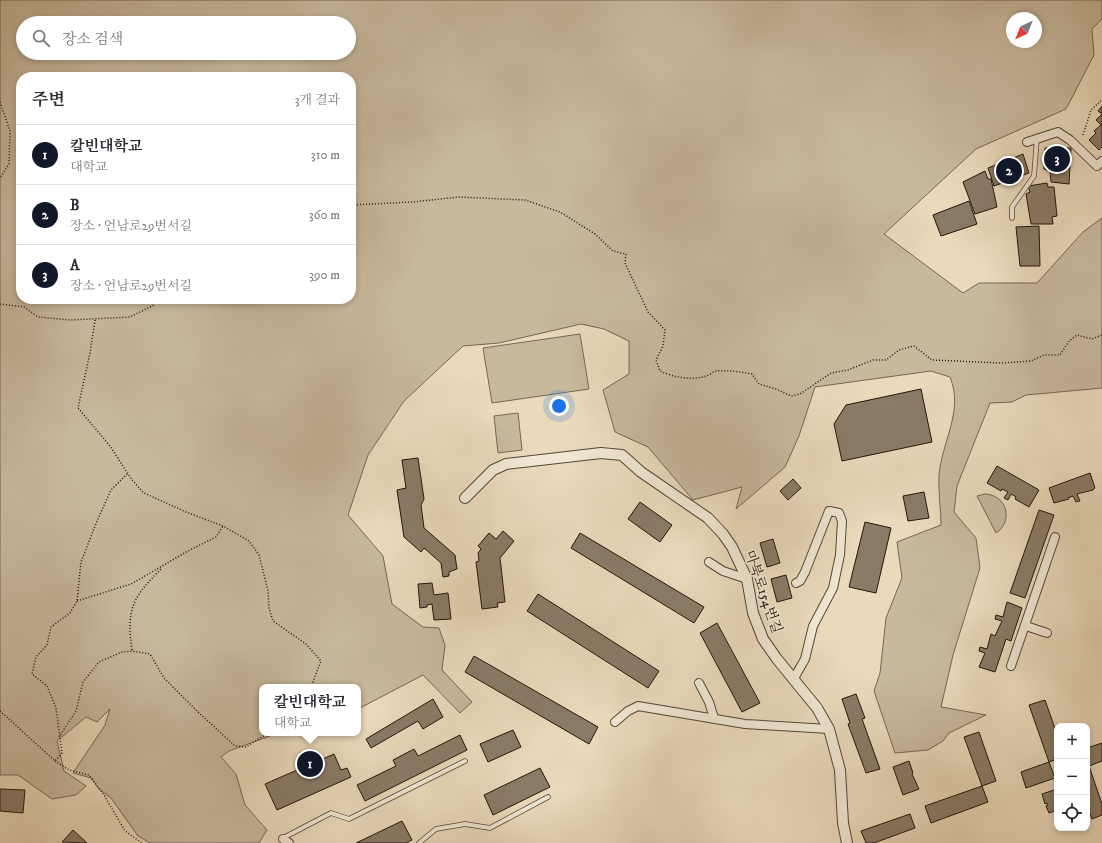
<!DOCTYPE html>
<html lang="ko">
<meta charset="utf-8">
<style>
:root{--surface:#fff;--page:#f7f7f7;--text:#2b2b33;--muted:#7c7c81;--line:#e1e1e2;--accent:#111827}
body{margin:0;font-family:"IM FELL DW Pica","Noto Serif KR",serif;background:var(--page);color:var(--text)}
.controls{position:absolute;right:12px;bottom:12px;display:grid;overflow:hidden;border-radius:8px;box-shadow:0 2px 6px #0003}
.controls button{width:36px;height:36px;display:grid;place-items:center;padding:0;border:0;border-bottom:1px solid var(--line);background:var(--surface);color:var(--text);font:20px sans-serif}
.compass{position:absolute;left:1006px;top:12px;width:36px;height:36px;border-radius:50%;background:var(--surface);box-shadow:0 2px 6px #0003;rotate:223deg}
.you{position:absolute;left:559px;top:406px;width:14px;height:14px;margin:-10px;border:3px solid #fff;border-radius:50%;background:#1a73e8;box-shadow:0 0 0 6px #1a73e833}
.badge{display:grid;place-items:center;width:26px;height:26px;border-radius:50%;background:var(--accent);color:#fff;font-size:13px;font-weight:700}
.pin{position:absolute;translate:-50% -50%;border:2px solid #fff;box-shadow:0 1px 4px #0006}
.popup{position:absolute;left:259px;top:684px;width:102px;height:52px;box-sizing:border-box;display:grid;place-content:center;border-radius:8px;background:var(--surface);filter:drop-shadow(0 1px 3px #0005);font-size:13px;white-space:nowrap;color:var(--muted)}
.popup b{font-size:15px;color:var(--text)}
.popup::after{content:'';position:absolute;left:50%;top:100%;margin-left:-8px;border:8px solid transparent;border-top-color:var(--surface)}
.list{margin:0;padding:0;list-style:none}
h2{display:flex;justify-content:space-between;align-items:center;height:52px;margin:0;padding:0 16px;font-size:17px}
h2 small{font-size:13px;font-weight:400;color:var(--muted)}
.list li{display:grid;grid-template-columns:26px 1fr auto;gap:12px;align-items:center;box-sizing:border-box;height:60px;padding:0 16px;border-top:1px solid var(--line)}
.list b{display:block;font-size:15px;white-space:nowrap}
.list p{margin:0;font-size:13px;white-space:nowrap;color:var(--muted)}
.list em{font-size:13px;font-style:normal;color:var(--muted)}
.icon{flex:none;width:22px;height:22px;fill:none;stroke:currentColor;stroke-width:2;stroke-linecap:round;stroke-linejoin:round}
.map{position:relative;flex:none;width:1102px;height:843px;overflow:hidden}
.search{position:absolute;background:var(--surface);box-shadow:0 2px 6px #0003;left:16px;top:16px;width:340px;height:44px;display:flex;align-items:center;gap:10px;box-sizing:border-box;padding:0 14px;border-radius:22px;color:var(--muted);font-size:15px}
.panel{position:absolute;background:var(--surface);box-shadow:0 2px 6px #0003;left:16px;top:72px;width:340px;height:232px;border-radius:16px}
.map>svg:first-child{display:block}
.green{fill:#c8b99d;stroke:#756754;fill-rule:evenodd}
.building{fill:#8a7b67;stroke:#22150b}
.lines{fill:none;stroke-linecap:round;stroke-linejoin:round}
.service-casing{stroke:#544637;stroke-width:5.5}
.minor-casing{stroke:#544637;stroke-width:10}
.tertiary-casing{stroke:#544637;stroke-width:12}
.path{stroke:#22150b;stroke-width:1.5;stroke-dasharray:1 2;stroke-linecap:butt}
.service{stroke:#f1e7d3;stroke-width:4}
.minor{stroke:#f1e7d3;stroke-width:8}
.tertiary{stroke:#f1e7d3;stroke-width:10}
.labels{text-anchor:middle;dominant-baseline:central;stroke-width:3.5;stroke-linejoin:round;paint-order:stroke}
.street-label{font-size:14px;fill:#22150b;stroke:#f1e7d3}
</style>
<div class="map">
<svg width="1102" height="843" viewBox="0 0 1102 843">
<rect width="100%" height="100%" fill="#eadabb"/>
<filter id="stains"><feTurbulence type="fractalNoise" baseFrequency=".005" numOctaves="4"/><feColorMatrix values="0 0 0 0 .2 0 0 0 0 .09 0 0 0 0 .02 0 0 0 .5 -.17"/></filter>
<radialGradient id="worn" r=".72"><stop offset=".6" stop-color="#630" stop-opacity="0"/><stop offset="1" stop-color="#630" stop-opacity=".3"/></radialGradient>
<g class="green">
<path d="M0,0H1102V19L1092,29L1094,55L1066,109L976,149L884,234L963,293L979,283H1037L1083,232L1102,218V388L1026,395L1012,402L990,403L957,486L954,512L976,538L980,568L953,655L941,707L986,715L949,733L943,741L928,750L895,753L874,691L880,673L886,618L902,578L897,542L941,525C941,509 938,491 939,475C942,441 964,411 950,377L931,371L815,387L799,436L785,467L736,509L742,487L693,500L648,447L615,432L603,390L629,374V341L604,329L581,324L499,343L463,346L404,401L368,455L348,515L383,556L392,604L423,627L439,628L445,645L442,670L472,702L460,713L423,675L358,709V687H262V733H278L229,751L221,757L236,774L245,805L267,830L259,843H150L138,836L111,798L99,789L91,778L73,773L105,725L110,709L97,722L86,717L57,741L64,771L86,786L76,795L52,799L18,775H0ZM1012,18H1036V42H1012ZM23,23H349V53H23ZM21,77H351V299H21Z"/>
<polygon points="580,334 589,389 492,403 483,348"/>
<polygon points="518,413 522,450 498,453 494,416"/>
<path d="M985,494C1007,495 1014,521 996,533L977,496Z"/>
</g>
<g class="building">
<polygon points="1102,106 1102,147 1099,150 1089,140 1096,133 1094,131 1101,125 1096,120 1102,114 1098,111"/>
<polygon points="1045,148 1071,148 1069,184 1051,182 1050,171 1044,169"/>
<polygon points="1023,154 1029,173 994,186 988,168"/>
<polygon points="985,171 988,179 991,179 997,207 975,214 963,182"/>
<polygon points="1047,183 1048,187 1054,187 1057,216 1052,217 1053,224 1031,224 1026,194 1030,192 1028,186"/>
<polygon points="969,201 977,224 941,236 933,215"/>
<polygon points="1039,226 1040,266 1020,266 1016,227"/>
<polygon points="921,389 932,442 842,461 834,424 846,405"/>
<polygon points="418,458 424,499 421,505 424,528 455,555 457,569 449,572 449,576 443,577 441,563 424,548 421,552 404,537 397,490 406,488 402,460"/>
<polygon points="997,466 1039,490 1029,507 1015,499 1016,497 1011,494 1008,500 1004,498 1008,492 1002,489 1001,491 987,483"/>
<polygon points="1090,473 1095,488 1093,490 1077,494 1080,501 1076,502 1073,496 1068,498 1069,499 1054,503 1049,488"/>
<polygon points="793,479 801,488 788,500 780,491"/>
<polygon points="924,492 929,518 908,521 903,496"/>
<polygon points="640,502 672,525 660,542 628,519"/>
<polygon points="1039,510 1054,515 1025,598 1010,593"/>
<polygon points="865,522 891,528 876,593 849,587"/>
<polygon points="503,531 514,541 500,558 505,602 497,603 498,607 482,609 476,562 479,561 478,553 481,549 478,546 489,533 496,539"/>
<polygon points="580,533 704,607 694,623 571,548"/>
<polygon points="773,539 780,563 767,567 760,543"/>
<polygon points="786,575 792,598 777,602 771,579"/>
<polygon points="432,583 434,595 448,593 451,619 434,620 432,604 427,605 427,607 420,608 418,584"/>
<polygon points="538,594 659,671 648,688 527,611"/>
<polygon points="1007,602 1022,608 1011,641 1006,639 995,672 979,667 985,653 979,651 980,647 987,649 991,634 995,636 1002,621 995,619 996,615 1003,617"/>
<polygon points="717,623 760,703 742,712 700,633"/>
<polygon points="474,656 598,727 589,744 465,672"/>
<polygon points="856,694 865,718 862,719 880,769 866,773 848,724 850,723 842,699"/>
<polygon points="433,699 443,717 423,729 418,721 371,748 366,739"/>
<polygon points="1045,700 1057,734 1057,759 1049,762 1055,778 1026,788 1021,772 1049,762 1029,705"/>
<polygon points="513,730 521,747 488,762 480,744"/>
<polygon points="979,732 996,781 982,786 988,802 931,823 925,806 982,786 964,737"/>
<polygon points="460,735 467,750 365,801 357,785 396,766 393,760 414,749 418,756"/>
<polygon points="1102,743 1102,761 1089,766 1102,804 1102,815 1092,819 1087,806 1087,748"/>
<polygon points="334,754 341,770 347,768 351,777 277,810 265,784"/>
<polygon points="909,761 913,773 912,774 919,789 903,795 893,767"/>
<polygon points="540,768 550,787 493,815 484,795"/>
<polygon points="0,789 25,790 23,813 0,811"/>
<polygon points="1057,789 1057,810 1049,813 1046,806 1048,805 1047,803 1045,804 1042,794"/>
<polygon points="910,814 915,828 874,843 866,843 861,831"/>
<polygon points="402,821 412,840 406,843 356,843"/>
<polygon points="73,830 87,843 62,842"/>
</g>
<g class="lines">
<defs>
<g id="service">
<polyline points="1012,218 1012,207 1034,176 1037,138"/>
<polyline points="283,838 331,813 349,819 465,761"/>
<polyline points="419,843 436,829 465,824 490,828 548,797"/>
</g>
<g id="minor">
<polyline points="1027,142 1058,132 1070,140 1097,166 1102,161"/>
<polyline points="709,562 723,571 747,579"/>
<polyline points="1026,626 1047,633"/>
<polyline points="1011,666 1055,537"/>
<polyline points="793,680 805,659 813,626 833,588 840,555 842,521 839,513 829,511 805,572 800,581 796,583"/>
<polyline points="699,683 709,702 714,718"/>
<polyline points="615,722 628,711 638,706 745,724 829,729"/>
<polyline points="283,839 289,843"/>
</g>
<polyline id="tertiary" points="465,498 493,470 506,464 601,453 622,455 641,472 708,518 723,534 732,547 747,579 753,613 763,639 777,659 817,708 829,729 840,770 843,823 847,843"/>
</defs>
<use href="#service" class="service-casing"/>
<use href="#minor" class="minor-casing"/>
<use href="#tertiary" class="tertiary-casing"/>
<g class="path">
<polyline points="0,102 10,131 9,164 0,178"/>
<polyline points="1083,135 1091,110 1102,100"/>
<path d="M351,205L412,202L459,197L525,200L560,212L595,234L613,251L626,254L625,263L648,312L665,330L663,346L656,360L660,371C673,377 691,381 706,376C710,375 713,371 717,371C729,370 741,372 752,374L759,384L776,389L791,396L800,394L831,373L848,370L873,360H886L899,350L914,346L932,360L1002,363L1031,361L1044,355H1060L1069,341L1077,335L1092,339L1102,335"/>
<polyline points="0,304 24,307 38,317 70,320 130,317 154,305 155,299"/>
<polyline points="95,320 90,353 78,408 110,446 132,480 144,493 186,512 223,526 249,541 259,555 268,591 269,608 273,621 306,644 321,661 311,687"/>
<polyline points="77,601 131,584 188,551 216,537 223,526"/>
<path d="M132,650C126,608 133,597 162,568"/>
<polyline points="0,711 55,761 62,753 56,708 47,686 32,674 36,657 47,645 51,627 70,613 77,601 81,562 97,521 111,490 128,473"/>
<polyline points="59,737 76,711 83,682 99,662 122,652 132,651 150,654 164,678 198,712 235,746 246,747 268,733"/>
<polyline points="55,761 69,770 89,775 104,795 125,831 142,843"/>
</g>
<use href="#service" class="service"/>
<use href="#minor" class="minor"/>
<use href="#tertiary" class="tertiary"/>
</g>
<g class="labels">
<g class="street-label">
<text transform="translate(763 592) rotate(71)">마북로154번길</text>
</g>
</g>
<rect width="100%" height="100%" filter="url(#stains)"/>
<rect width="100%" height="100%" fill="url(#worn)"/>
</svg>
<div class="controls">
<button>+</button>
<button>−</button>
<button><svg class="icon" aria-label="locate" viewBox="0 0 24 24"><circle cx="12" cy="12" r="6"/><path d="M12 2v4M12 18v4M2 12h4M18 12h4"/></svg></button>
</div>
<svg class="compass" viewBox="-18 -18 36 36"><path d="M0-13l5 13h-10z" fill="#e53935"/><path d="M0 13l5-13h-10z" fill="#7c7c81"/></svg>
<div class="you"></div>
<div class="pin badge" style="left:310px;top:764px">1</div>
<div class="popup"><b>칼빈대학교</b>대학교</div>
<div class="pin badge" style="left:1009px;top:171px">2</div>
<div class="pin badge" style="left:1057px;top:159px">3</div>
<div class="search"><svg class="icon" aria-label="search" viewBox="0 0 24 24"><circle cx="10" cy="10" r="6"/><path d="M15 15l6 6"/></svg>장소 검색</div>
<section class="panel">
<h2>주변<small>3개 결과</small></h2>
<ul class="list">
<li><span class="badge">1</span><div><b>칼빈대학교</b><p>대학교</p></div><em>310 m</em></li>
<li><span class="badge">2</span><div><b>B</b><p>장소 · 언남로29번서길</p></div><em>360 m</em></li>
<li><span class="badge">3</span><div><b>A</b><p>장소 · 언남로29번서길</p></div><em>390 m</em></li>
</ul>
</section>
</div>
